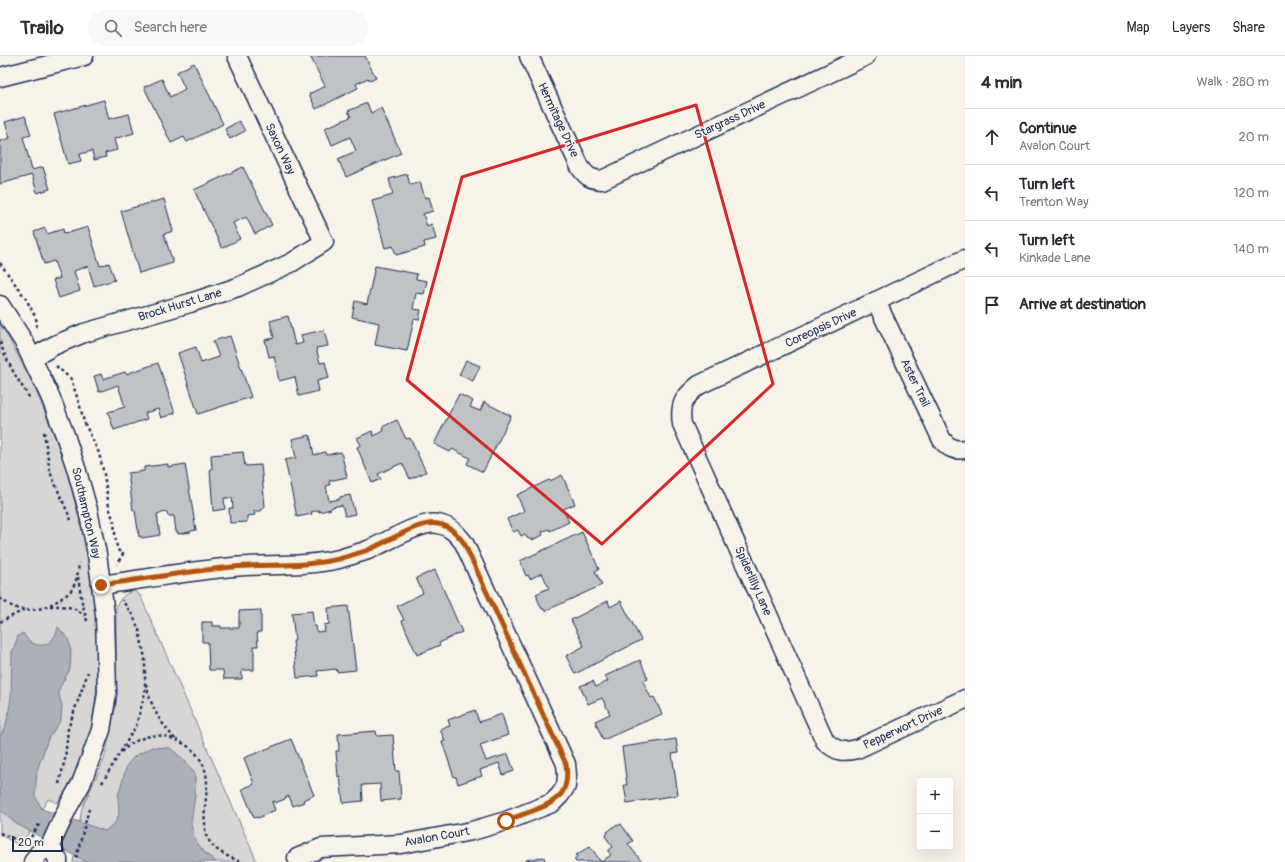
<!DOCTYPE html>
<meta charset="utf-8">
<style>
:root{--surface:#fff;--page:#f7f7f7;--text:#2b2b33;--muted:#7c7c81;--line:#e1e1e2}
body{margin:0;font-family:Pangolin,sans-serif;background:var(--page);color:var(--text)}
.controls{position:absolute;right:12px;bottom:12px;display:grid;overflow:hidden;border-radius:4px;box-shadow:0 4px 16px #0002}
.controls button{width:36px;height:36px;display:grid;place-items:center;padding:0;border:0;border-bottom:1px solid var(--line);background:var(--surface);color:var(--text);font:20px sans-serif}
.scale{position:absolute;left:12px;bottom:10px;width:51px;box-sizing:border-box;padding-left:4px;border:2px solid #1b2f5e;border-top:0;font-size:11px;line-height:14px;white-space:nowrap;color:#1b2f5e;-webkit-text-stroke:3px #f7f3e8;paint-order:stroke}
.stop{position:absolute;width:12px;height:12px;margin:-9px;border:3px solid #b45309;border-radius:50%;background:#fff}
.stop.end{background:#b45309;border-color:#fff;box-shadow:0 1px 4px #0008}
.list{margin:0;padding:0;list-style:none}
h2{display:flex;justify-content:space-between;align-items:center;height:52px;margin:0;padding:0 16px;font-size:17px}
h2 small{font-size:13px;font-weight:400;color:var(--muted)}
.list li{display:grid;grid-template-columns:26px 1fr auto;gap:12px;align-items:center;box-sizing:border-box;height:56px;padding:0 16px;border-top:1px solid var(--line)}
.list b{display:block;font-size:15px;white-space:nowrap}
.list p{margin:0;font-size:13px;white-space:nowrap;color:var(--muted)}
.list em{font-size:13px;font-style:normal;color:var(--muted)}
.icon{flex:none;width:22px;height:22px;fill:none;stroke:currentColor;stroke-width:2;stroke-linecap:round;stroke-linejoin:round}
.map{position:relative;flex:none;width:965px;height:806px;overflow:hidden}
header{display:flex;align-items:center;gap:24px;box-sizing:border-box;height:56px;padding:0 20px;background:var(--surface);border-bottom:1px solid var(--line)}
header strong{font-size:19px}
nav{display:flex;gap:22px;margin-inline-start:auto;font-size:14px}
.search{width:280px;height:36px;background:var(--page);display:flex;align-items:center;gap:10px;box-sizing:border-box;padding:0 14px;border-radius:22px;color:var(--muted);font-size:15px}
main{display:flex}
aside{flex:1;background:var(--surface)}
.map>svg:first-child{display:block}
.green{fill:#d7d6d4;stroke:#798299}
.water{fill:#acb0b9;stroke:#727c95}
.building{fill:#c0c3c5;stroke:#1b2f5e}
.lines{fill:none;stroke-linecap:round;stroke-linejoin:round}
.minor-casing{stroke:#1b2f5e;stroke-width:21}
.path{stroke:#1b2f5e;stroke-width:2.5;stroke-dasharray:3 3;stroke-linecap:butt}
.minor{stroke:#f7f3e8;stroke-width:18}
.route{stroke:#b45309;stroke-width:5}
.marked{fill:none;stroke:#d62828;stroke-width:3;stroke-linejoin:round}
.labels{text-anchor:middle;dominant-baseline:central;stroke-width:3;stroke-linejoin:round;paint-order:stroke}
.street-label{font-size:12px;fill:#1b2f5e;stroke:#f7f3e8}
</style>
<header>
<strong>Trailo</strong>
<div class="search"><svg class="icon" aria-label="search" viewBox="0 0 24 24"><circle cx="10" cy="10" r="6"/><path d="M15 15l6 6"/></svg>Search here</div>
<nav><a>Map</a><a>Layers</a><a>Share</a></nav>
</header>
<main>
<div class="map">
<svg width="965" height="806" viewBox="0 0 965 806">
<rect width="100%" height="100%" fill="#f7f3e8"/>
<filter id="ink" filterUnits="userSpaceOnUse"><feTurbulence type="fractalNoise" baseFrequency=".025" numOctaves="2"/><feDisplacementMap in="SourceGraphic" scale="8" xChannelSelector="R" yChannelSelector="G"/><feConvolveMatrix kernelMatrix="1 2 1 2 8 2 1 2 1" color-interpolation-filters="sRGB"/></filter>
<g filter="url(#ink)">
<g class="green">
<polygon points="0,266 34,330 64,403 85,486 96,559 98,617 95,648 90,678 79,708 66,734 57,747 48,743 21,790 0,779"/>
<path d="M134,535L140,539L257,806H73L82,752L104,704L116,648V551C120,542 125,537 134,535Z"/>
</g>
<path class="water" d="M58,571L68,583L70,589L71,598L70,613L58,635L62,650L61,664L48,683L37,715L35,740L42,753L105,775L115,767L119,758L118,740L127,709L135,700L152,691L170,692L185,705L195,718V739L191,767L194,782L204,796L216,806H87L15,767L0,754V681L6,669L11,643L12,596L18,580L23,577C34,596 54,592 58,571Z"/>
<g class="building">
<polygon points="310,0 365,0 376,22 370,25 368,22 356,28 358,32 316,53 309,38 325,30"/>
<polygon points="194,7 223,68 187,86 184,81 171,87 144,31 162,23 170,41 185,33 177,16"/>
<polygon points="104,44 109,63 129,58 134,77 114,83 117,94 105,97 106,101 94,104 92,95 80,98 81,105 68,108 54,58"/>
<polygon points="367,47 371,57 381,52 401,97 346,121 338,103 356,95 350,81 332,89 325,72 351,61 348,55"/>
<polygon points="25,60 31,79 23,81 32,114 43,111 50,133 37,137 32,119 0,128 0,85 10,82 5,66"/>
<polygon points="239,65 245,75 230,83 225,73"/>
<polygon points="243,111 272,169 255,178 246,161 233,167 240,183 222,192 194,134"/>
<polygon points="407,118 410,129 420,126 425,142 429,141 433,155 423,158 427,170 432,168 436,183 424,186 425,191 396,199 393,190 385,192 372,145 393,139 389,123"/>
<polygon points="164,143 173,175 164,178 173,207 139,217 121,155"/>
<polygon points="88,171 100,210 109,207 115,224 94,230 88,210 74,215 80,235 59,242 53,224 60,222 54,205 44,208 34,176 45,172 47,178 63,173 64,178"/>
<polygon points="375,210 417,218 416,223 427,225 424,238 416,237 413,253 421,254 419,264 414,263 407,295 375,289 379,267 352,261 355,245 367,248"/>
<polygon points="288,260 295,289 303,287 301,279 324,274 328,290 316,292 320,307 325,306 329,322 317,325 319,335 299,340 295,321 279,325 274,300 269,301 265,284 274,282 270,265"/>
<polygon points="230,280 251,341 198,358 178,297 196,291 201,307 219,301 213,285"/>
<polygon points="466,304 480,310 473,325 459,319"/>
<polygon points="158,307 175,357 161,362 158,353 145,357 147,363 114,374 108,356 125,351 118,329 99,336 94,320 101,318 103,323 125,316 126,318"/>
<polygon points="459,338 473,345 470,351 480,355 484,346 511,360 483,416 467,408 470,402 452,393 450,396 434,388"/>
<polygon points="397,364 406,383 410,382 426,416 410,423 402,407 378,418 381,423 372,427 357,391 361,389 357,382 372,375 374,380 384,375 382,371"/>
<polygon points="310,379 314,399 325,396 326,399 341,396 347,421 329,425 330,429 326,430 329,445 340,443 340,441 350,439 355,458 345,460 342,449 332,451 331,453 319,456 319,454 311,456 312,458 297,461 285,404 296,402 292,383"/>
<polygon points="243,396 245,410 261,409 265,450 261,455 254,455 255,459 247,460 247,466 230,467 229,452 233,452 232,442 224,442 225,453 213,455 210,414 212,413 211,399"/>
<polygon points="168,408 168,411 185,408 196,474 191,475 191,476 178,478 178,476 176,476 174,460 168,460 167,456 157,458 160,479 142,482 141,480 139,481 135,454 133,454 128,417 144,415 144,411"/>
<polygon points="562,419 575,448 563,453 569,466 550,475 549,473 542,476 543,479 532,484 527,482 525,478 521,480 518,474 513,476 507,463 524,455 517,439 549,424 550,425"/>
<polygon points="582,476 599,513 595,515 602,529 545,555 544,553 542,553 537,542 538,541 536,538 549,532 542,517 530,523 528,519 526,520 521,508 522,508 520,505"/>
<polygon points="435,514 462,576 439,587 440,589 417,599 402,565 404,564 397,550 423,537 416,522"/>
<polygon points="608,545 610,551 621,545 641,584 575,618 566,600 584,590 571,564"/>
<polygon points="348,550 356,614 337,616 336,613 317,615 318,620 297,622 293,585 295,585 292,557 312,555 314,570 316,570 317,576 325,575 324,569 329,568 328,552"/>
<polygon points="261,554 261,576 257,576 258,590 254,590 254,614 242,614 242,623 224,623 223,614 209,614 208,586 202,586 202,566 212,566 212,570 221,570 221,572 239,572 239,555"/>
<polygon points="640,604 648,623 643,625 651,642 654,641 662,658 603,684 595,665 610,658 602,642 588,648 580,630 593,625 596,631 608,625 605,620"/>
<polygon points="475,654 479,666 502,658 508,679 480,689 486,705 508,698 514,715 503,719 499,707 480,714 482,720 458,728 456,721 454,721 442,686 445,685 440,673 450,670 448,664"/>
<polygon points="376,675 377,680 393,679 396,715 399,715 401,743 381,745 380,728 362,729 363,745 343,747 340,720 338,721 336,695 339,695 338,678"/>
<polygon points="291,683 314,739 303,744 304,746 293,750 289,740 285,742 285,743 275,747 275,745 272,746 275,754 258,762 258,761 254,762 242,733 254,728 244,702"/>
<polygon points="676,683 678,697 672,698 678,739 627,747 624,729 627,729 622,691"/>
<polygon points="621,768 633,785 628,788 642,806 576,806 574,803 578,800 576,799 590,790 601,806 611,799 608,795 613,791 605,780 608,777 607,776 616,769 617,770"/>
<polygon points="544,801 545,806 526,806 526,804"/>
</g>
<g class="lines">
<defs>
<g id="minor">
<path d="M529,0L580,111C587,121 590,123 602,124L866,0"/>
<polyline points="0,21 84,0"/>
<path d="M965,203L699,329C684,341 679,348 682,368L825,685C836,695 842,697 857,693L965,643"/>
<path d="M876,245L942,384C949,392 954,395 965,393"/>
<polyline points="0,249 24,286 35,309 50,340 65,379 76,412 88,454 97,498 105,558 107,637 101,674 81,728 68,751 50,790 38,798 33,806"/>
<polyline points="32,302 55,289 84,277 190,247 238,231 291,207 324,186 237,0"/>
<path d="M101,529C145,523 189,515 233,511C269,508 304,511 339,503C349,500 359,497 368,494C386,487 421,464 438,468C450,470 457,478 464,487L566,708L567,719L566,730L560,739L552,747L506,765L472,775L401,788L321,792L297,802"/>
<polyline points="50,790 58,803 58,806"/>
</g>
</defs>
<use href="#minor" class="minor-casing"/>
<g class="path">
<polyline points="0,207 26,243 36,262 37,274"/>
<path d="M0,286C8,309 18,324 31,344"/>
<polyline points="56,310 71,323 80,350 84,366 99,397 104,418 109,451 114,466 116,487 118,494 123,498 117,508"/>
<polyline points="44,376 50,416 71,464"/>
<polyline points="78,521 82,546 87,565"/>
<path d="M0,542C18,558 37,557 57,545C62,542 69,538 72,533C77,525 78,516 79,507"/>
<path d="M50,550C65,550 74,550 85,560"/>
<polyline points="0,566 24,554"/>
<path d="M146,628C152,653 158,663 175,683"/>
<path d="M121,696C134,684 150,676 168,681C180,685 190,690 198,700C215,724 202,743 205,768C205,773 205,779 208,783C215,796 229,801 242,806"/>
<polyline points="102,727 136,670 145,637 145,602 139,574 133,560 122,544"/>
<polyline points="59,728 65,703 68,673 88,616"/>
<polyline points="0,777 24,787"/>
<polyline points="31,781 40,767"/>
<polyline points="76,802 89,753"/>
</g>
<use href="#minor" class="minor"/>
</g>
</g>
<g class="lines" filter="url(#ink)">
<path class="route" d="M101,529C145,523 189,515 233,511C269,508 304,511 339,503C349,500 359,497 368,494C386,487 420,464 438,468C450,470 457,478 464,487L566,708C570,736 559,745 535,754C525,758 515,761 506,765"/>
</g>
<path class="marked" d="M696,49L773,328L602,488L407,324L462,121Z"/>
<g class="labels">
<g class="street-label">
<text transform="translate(558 64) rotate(65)">Hermitage Drive</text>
<text transform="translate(730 64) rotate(-25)">Stargrass Drive</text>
<text transform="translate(280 93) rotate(65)">Saxon Way</text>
<text transform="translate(180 249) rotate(-17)">Brock Hurst Lane</text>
<text transform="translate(821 272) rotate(-25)">Coreopsis Drive</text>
<text transform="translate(915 327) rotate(64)">Aster Trail</text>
<text transform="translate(86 457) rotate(77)">Southampton Way</text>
<text transform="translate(753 525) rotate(66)">Spiderlilly Lane</text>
<text transform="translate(903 672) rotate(-25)">Pepperwort Drive</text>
<text transform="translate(437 781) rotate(-10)">Avalon Court</text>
</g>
</g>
</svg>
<div class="controls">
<button>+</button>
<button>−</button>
</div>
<div class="scale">20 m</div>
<div class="stop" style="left:506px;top:765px"></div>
<div class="stop end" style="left:101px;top:529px"></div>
</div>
<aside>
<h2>4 min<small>Walk · 280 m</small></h2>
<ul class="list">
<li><svg class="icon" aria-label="ahead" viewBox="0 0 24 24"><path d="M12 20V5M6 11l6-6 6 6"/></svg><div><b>Continue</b><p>Avalon Court</p></div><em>20 m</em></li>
<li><svg class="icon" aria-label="left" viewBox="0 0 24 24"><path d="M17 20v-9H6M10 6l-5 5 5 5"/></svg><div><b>Turn left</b><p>Trenton Way</p></div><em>120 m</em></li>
<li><svg class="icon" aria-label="left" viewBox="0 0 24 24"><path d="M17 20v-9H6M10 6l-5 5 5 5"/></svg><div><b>Turn left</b><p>Kinkade Lane</p></div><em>140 m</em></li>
<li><svg class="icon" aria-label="arrive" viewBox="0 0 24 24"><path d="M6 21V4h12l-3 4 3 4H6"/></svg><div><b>Arrive at destination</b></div></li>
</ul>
</aside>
</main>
